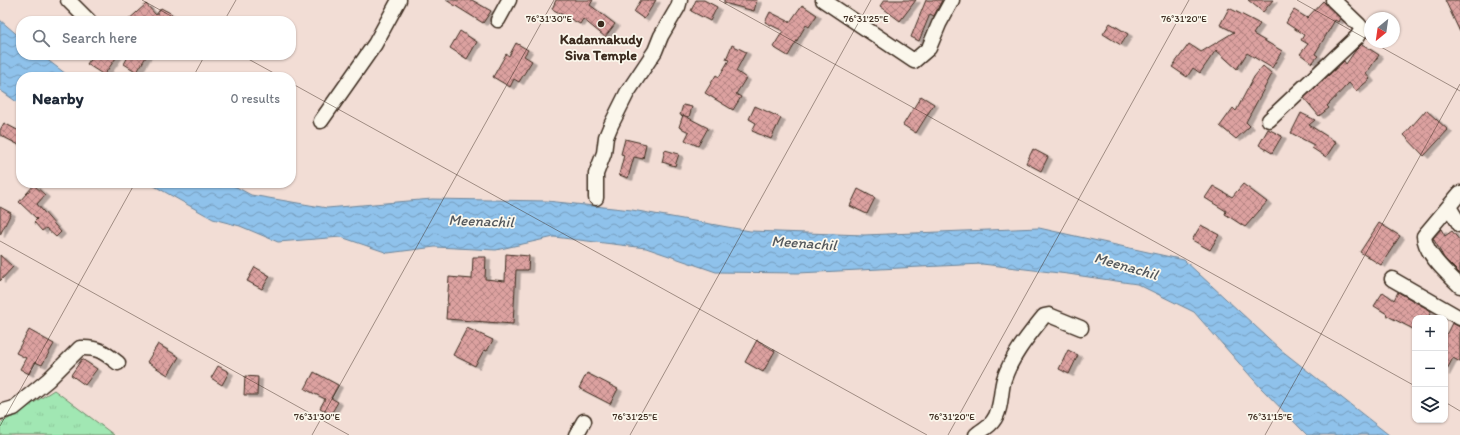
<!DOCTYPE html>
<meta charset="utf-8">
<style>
:root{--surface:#fff;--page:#f2f2f3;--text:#1f2937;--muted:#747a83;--line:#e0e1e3}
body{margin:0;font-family:Itim,sans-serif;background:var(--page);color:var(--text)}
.controls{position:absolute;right:12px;bottom:12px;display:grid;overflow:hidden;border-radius:8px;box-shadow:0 1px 3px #0004}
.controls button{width:36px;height:36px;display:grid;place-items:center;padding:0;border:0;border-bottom:1px solid var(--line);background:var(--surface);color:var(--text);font:20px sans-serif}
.compass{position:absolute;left:1364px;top:12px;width:36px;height:36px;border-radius:50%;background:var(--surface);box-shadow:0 1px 3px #0004;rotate:209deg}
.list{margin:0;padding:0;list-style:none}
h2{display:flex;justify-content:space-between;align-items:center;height:52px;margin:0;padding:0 16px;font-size:17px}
h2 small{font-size:13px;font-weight:400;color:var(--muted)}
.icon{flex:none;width:22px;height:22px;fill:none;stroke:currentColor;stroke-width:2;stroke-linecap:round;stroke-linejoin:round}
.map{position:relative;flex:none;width:1460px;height:435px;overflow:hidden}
.search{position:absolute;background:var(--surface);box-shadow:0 1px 3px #0004;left:16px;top:16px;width:280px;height:44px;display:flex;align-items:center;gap:10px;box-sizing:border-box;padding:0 14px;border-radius:16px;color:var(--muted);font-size:15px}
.panel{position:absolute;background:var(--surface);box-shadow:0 1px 3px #0004;left:16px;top:72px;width:280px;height:116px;border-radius:16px}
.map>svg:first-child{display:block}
.grass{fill:url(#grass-tufts);stroke:#6e8868}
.water{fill:url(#water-waves);stroke:#6d8599}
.building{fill:url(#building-cross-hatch);stroke:#3b2a1e;filter:url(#shadow)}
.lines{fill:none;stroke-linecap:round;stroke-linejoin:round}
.minor-casing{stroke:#3b2a1e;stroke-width:17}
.minor{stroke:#fbf7ec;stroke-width:14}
.ticks{fill:none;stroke:#3b2a1e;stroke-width:1;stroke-opacity:0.45}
.poi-dot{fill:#3b2a1e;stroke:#fbf7ec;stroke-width:1.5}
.labels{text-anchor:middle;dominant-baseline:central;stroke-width:3.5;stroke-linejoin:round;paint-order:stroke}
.poi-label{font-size:14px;font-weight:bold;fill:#3b2a1e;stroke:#fbf7ec}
.water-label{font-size:15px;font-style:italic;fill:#54585c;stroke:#fbf7ec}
.ticks-label{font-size:10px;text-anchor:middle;fill:#3b2a1e;stroke:#fbf7ec;stroke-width:3.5;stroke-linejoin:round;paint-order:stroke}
</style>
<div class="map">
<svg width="1460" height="435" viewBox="0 0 1460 435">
<defs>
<pattern id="grass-tufts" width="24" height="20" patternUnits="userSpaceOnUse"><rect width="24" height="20" fill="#a1e7b3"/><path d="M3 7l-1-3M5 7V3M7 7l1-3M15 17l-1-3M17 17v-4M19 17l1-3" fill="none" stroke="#8cc69a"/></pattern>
<pattern id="water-waves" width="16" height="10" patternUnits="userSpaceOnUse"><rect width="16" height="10" fill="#8fc2eb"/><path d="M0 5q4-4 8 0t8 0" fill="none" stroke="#769ebe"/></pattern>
<pattern id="building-cross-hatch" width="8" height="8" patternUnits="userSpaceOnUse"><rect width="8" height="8" fill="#dca1a0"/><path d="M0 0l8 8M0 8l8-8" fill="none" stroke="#b48382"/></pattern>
<filter id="shadow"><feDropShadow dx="4.5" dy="2.5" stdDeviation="0" flood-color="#0004"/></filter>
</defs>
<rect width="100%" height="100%" fill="#f2ddd5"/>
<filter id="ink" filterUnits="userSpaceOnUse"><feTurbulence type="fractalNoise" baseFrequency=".025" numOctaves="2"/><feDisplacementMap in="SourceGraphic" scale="8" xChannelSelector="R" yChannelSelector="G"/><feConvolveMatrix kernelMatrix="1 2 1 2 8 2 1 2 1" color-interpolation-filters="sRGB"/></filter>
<g filter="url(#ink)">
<polygon class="grass" points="54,390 114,435 0,435 0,424"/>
<g class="water">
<polygon points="0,20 21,38 21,55 41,55 70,77 21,77 21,105 0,90"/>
<polygon points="149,183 229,183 251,195 327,208 432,199 547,201 632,210 750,231 864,235 1039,228 1184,260 1281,350 1389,435 1307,435 1261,388 1194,312 1137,284 1068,274 982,264 798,273 716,272 646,248 554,237 496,250 435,247 388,253 341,237 278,242 240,226 213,219"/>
</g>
<g class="building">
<polygon points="446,0 472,0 491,11 483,23"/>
<polygon points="556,0 593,0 590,5 615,24 605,37 583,19 580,24 552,9"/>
<polygon points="641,0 656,0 644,19 634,12"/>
<polygon points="696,0 704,0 717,7 710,21 691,11"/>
<polygon points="724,0 757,0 754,11 724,3"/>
<polygon points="884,0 916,0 900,21 880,6"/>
<polygon points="926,0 942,0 934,16 930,14 919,41 911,37"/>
<polygon points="1248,0 1273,0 1263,12"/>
<polygon points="1445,0 1460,0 1460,32"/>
<polygon points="1323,1 1340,18 1338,22 1335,20 1315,54 1318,56 1312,63 1300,54 1308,44 1301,40 1304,35 1286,23 1294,10 1307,18"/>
<polygon points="146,4 156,15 161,8 172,14 167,21 127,21"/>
<polygon points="802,5 817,15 809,27 806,25 788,56 773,47 783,31 765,22 770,12 790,22"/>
<polygon points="1229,8 1260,24 1253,34 1282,51 1272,68 1247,53 1237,69 1216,50 1200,73 1193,68 1187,77 1172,67 1189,44 1201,52 1234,32 1220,25"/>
<polygon points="1110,23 1128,34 1121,45 1103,34"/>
<polygon points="460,31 477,42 467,59 450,48"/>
<polygon points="516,43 528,50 524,56 532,61 519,82 514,79 510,87 493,77 506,54 509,56"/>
<polygon points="1362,44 1379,55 1366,74 1370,79 1356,91 1349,83 1327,106 1329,108 1319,116 1304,98 1344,61 1346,64 1355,51"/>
<polygon points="732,45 746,52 736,71 746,78 736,94 741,97 733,110 705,93 716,75 719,77 729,60 726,59"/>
<polygon points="93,55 118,55 104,75 87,64"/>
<polygon points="129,55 147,55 137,72 124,64"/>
<polygon points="1263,66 1272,74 1246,122 1250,126 1236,139 1220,126 1233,108 1236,111 1254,77"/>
<polygon points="921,96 934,104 916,133 903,125"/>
<polygon points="683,105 692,107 689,117 680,115"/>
<polygon points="755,106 781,118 771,139 752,131 756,123 749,119"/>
<polygon points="1426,110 1448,130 1424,156 1404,135"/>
<polygon points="1301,113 1315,120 1309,125 1336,142 1326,157 1312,148 1314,145 1291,133"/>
<polygon points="683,115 708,128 698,146 685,140 689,132 679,127"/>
<polygon points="4,123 21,132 21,146 0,135 0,130"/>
<polygon points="1268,129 1282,136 1272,153 1259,145"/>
<polygon points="625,139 646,144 643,159 634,157 628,178 619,175 624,155 621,154"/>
<polygon points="1033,149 1048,157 1041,171 1026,163"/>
<polygon points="665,150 679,154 675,166 662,162"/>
<polygon points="1243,184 1267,202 1245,227 1225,214 1226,211 1205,198 1213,186 1232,197"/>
<polygon points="34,185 45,195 37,204 61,232 56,237 46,228 42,231 34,222 37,219 19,202"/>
<polygon points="858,189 875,198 867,214 850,206"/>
<polygon points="0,207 11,213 0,235"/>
<polygon points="1379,223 1400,236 1381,265 1360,252"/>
<polygon points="1201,225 1219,235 1210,250 1192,240"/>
<polygon points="1441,229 1445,236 1452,231 1460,241 1460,274 1444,258 1434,240 1433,238"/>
<polygon points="506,254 529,256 528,270 516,270 513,324 446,319 449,277 472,279 473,257 486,257 485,279 505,281"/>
<polygon points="0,255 13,267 0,281"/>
<polygon points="255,267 270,276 262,289 247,281"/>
<polygon points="1383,292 1394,300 1398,292 1431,311 1428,318 1415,318 1415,330 1386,315 1387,314 1374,306"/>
<polygon points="1452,323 1460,327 1460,362 1453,358 1445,373 1445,337"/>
<polygon points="467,328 493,340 487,351 484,350 475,366 453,355"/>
<polygon points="29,330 54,344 42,365 35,362 29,374 20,369 26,358 16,353"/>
<polygon points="757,340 775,351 763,372 745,362"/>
<polygon points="158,344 179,357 168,375 147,362"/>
<polygon points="1068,350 1078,355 1069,374 1059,369"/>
<polygon points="82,359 97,369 85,385 71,375"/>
<polygon points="218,366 229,372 222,385 211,378"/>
<polygon points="314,372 338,385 331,398 338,402 331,414 320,408 325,399 305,389"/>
<polygon points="587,373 618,389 610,404 579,388"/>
<polygon points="245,376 258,377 257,395 244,395"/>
</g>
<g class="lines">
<defs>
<g id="minor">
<polyline points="68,0 89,21"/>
<polyline points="823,0 914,61 929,48 939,24 952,0"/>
<polyline points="498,20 509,0"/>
<polyline points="1269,120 1357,37 1362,29 1359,25 1333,0"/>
<polyline points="321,121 375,44 399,0"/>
<path d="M1460,193L1424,236C1425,254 1448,274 1460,286"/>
<polyline points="596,198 596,174 604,153 606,137 611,125 627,93 655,51 661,36 678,7 680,0"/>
<polyline points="1449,207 1460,225"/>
<polyline points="1392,279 1460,318"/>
<path d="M0,412L14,408L48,380L80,348C98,347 104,352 118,363"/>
<polyline points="576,435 584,421"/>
<path d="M976,435C981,430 989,427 993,421C1002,410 1000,392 1004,379C1012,355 1029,335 1044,316L1049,315L1081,328"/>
</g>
</defs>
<use href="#minor" class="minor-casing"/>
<use href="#minor" class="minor"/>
</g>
</g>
<path class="ticks" d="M142,0L180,21M719,0L1415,386M1297,0L1370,41M224,21L236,0M1372,42L1460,91M241,55L281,77M193,77L205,55M291,83L927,435M0,241L349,435M1445,402L1460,411M0,426L135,183M312,435L554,0M630,435L871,0M948,435L1189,0M1265,435L1460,84"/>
<circle class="poi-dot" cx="601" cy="24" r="4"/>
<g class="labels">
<g class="poi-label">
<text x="601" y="39">Kadannakudy<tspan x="601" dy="16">Siva Temple</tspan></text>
</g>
<g class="water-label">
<text transform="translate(481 221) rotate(2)">Meenachil</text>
<text transform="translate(804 243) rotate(4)">Meenachil</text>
<text transform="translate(1126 266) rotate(16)">Meenachil</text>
</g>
</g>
<g class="ticks-label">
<text x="549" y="22">76°31'30"E</text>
<text x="866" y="22">76°31'25"E</text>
<text x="1184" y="22">76°31'20"E</text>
<text x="317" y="420">76°31'30"E</text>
<text x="635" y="420">76°31'25"E</text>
<text x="952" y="420">76°31'20"E</text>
<text x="1270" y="420">76°31'15"E</text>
</g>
</svg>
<div class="controls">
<button>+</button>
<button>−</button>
<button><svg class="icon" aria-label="layers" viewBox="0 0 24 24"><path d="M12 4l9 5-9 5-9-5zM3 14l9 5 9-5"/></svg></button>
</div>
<svg class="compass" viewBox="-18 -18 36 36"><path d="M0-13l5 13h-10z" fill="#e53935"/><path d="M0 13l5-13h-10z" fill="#747a83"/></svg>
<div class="search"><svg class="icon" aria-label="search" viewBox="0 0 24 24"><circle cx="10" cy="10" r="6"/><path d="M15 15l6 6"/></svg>Search here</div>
<section class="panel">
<h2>Nearby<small>0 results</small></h2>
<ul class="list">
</ul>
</section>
</div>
